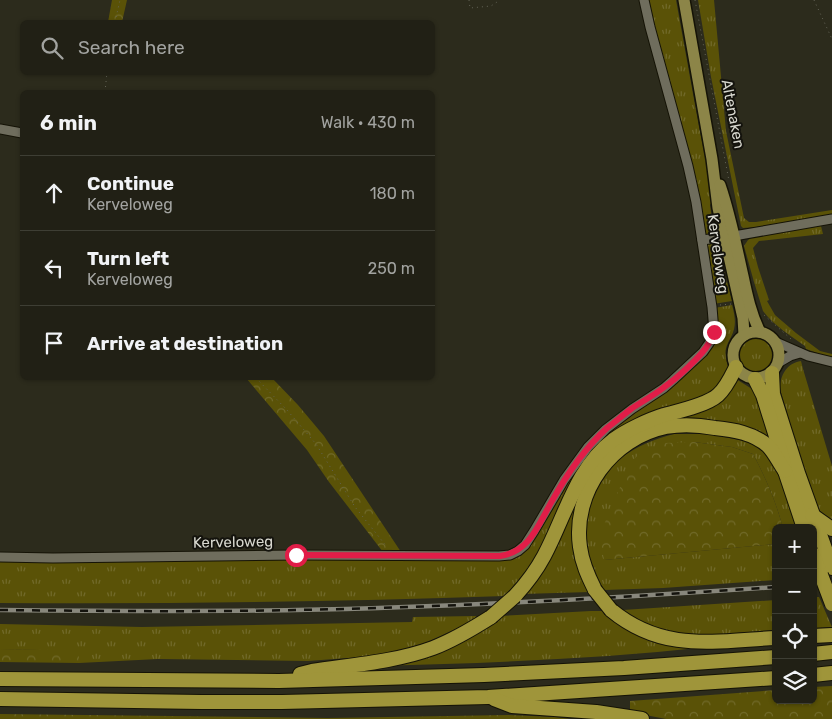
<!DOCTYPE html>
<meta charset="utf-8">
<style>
:root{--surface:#212015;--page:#2d2d22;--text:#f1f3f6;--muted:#a2a3a0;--line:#3e3e34}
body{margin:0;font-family:Rubik,sans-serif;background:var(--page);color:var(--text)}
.controls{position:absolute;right:15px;bottom:15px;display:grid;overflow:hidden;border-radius:8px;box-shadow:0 1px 4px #0004}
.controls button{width:45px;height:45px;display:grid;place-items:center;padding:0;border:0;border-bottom:1px solid var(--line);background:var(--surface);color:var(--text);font:25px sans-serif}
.stop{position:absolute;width:15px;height:15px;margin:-11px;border:4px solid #e11d48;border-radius:50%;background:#fff}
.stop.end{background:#e11d48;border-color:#fff;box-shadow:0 1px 5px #0008}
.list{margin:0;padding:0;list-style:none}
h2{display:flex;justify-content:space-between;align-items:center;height:65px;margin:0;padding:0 20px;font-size:21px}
h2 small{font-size:16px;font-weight:400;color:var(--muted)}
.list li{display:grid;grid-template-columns:32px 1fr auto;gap:15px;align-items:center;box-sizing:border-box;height:75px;padding:0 20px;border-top:1px solid var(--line)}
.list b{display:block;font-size:19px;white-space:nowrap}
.list p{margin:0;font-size:16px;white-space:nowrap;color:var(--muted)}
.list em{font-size:16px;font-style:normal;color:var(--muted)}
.icon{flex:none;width:28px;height:28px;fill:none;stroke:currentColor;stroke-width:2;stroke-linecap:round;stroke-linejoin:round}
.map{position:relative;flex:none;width:832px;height:719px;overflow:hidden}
.search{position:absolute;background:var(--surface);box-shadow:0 1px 4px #0004;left:20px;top:20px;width:415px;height:55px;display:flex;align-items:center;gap:12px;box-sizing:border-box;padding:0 18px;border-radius:8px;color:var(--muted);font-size:19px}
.panel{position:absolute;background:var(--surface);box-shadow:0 1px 4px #0004;left:20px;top:90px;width:415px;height:290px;border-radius:8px}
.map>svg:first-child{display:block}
.grass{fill:url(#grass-tufts)}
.forest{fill:url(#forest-crowns)}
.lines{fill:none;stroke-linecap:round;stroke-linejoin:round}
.minor-casing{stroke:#151306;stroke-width:11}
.major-casing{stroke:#151306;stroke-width:14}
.highway-casing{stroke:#151306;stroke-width:16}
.path{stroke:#656558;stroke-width:1;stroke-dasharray:1 4;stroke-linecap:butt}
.minor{stroke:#6f6d5d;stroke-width:9}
.major{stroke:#8c8548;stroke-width:11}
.highway{stroke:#9f953a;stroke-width:14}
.rail-casing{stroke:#88877c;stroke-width:4.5}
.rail{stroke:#14130d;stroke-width:2.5;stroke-dasharray:8;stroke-linecap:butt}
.highway-bridge-casing{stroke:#151306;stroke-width:16;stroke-linecap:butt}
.highway-bridge{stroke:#9f953a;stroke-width:14}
.route{stroke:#e11d48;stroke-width:6}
.labels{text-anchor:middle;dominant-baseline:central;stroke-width:4;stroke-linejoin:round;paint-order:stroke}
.street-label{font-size:15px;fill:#d8d8cf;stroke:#14130d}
</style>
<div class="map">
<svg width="832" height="719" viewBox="0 0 832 719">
<defs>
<pattern id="grass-tufts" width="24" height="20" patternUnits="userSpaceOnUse" patternTransform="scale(1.25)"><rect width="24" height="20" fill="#5a5207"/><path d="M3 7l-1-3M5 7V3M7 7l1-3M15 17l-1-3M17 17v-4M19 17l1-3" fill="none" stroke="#716a2a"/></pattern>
<pattern id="forest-crowns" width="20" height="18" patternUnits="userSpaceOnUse" patternTransform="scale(1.25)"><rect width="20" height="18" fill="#5a5207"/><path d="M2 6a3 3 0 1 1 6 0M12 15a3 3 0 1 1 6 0" fill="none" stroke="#716a2a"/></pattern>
</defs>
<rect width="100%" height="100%" fill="#2c2b1c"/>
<g class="grass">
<path d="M646,0H676L699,127L714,199L710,205L714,233C711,236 707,235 704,233Z"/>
<polygon points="698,0 714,0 726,131 744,218 749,222 756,222 832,210 832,215 756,227 743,228 741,226 711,77"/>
<path d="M821,226L823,234L759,241L753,248L758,267L769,300L767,301L775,315L796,333L820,351L832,354V358L806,349L805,346C791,336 773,325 763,311L754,282L744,246L748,240L752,237Z"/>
<polygon points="715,242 717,243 732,301 713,304 707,248 708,244"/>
<path d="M732,305C735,316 737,326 731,337C729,341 727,344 726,348C724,357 728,364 729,372L722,385L704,397L656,410L633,420L616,430L545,539L534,561L521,577L505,596C336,602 168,604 0,603V560L514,556L575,466L604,434L707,351L714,308Z"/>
<circle cx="757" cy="355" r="18"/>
<path d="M801,361L803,369L832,466V520L819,510L798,450L780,389C780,375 787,363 801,361Z"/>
<path d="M736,379L752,389L756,396L770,444C751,428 737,427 714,424C652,415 589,445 578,511C576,522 574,533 575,545C577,561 583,576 590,592L522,594C533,583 542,571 549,557C567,522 581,471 613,446C623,438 636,429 649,425C671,417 709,411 726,394C730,390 733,384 736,379Z"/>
<path d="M674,434H708L745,441L763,447L775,463L798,528H783C776,502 766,478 753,454L732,447L694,442L604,560L776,544V580L663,588L604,590C600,584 596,577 593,570C578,532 589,483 621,458C637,446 654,439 674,434Z"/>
<polygon points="813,597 819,597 832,627 813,628"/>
<path d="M776,600V630C722,633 670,646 623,610Z"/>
<path d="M591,611H605L638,635L655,642L669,644L707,647C598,659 487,663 378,666L499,616Z"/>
<polygon points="476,616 475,620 425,643 387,654 361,657 308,661 158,659 79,663 79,651 0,649 0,624 142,627 412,622 413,617"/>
</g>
<g class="forest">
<polygon points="112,0 127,0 122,22 108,22"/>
<polygon points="246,378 272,378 298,405 324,436 401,552 383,552 329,482 307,450"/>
<path d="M694,442L732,447L753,454C766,478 776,502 783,528H776V544L604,560L600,534L627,471L636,457L648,449L665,443Z"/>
<polygon points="0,649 79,650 79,663 0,662"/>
<polygon points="832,686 832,719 666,719 630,712 630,701 776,690 776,700 813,700 813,687"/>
<polygon points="0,714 328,718 508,715 555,717 570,719 0,719"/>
</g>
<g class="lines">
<defs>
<g id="minor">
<polyline points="0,129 22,133"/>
<polyline points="734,236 832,219"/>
<polyline points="702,240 725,237"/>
<polyline points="776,342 808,356 832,362"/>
<polyline points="778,363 790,356 800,353"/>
<polyline points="0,557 53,558 296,555 499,556 510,555 518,551 525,545 534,531 564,480 588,447 606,429 632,409 664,388 673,380 703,352 710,342 714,332 712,307 696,202 688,166 650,27 644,0"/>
</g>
<g id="major">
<polyline points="684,0 712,159 718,208 743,318 744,335"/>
<path d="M720,185C730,214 736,245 743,276C747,295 751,314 760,332"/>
<circle cx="756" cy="355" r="23"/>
</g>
<g id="highway">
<polyline points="772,373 773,394 798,473 832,568"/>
<polyline points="755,379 763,395 783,459 785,471 804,528"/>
<polyline points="812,515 832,529"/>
<polyline points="813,554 821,575"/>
<path d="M595,590C588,576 582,563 580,547C572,492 612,438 666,427C682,424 699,425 715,428C734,430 753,433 768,446C775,453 779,463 785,471"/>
<path d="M515,596C526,584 536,571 544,556C565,517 576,468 613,440C627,430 648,420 664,415C679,411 707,405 718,395C726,388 731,377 736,367"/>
<path d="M611,610C663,653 714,641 776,638"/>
<polyline points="813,636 832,635"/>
<polyline points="813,654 832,652"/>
<path d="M300,674L312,671C351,665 395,662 433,648C454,640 472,629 491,617"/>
<polyline points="813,675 832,673"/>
<polyline points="0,679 279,681 484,675 624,668 776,657"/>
<polyline points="0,699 201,702 282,702 488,697 776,678"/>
<polyline points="494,699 512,706 596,712 642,719"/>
</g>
</defs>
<use href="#minor" class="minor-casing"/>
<use href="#major" class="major-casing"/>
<use href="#highway" class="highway-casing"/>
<g class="path">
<polyline points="469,0 470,8 491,6 500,0"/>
<polyline points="695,0 729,181"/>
<polyline points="814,0 832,39"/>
<polyline points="115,22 120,0"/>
<polyline points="105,92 107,72"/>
<polyline points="720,305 731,304"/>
<polyline points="764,315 791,339"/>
<polyline points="256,378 287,410 316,444 355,507 387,547"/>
</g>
<use href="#minor" class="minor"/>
<use href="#major" class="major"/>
<use href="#highway" class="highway"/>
<defs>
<g id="rail">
<polyline points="813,584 832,583"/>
<path d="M0,610C99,611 198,612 296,610C456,607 616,598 776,587"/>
</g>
</defs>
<use href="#rail" class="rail-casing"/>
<use href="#rail" class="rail"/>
<defs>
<g id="highway-bridge">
<polyline points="821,575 832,604"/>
<polyline points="595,590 611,610"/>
<polyline points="491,617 515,596"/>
</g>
</defs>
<use href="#highway-bridge" class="highway-bridge-casing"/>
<use href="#highway-bridge" class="highway-bridge"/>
</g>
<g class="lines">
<path class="route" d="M296,555L500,556C530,552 538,525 552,501C567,474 584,449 607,428C615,422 623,415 631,409C641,402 653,396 663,388C676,379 702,356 709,343C711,340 712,336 714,332"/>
</g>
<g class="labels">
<g class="street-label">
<text transform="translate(733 114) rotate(79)">Altenaken</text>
<text transform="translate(718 254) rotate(82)">Kerveloweg</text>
<text transform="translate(233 542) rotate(-1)">Kerveloweg</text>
</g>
</g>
</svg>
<div class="controls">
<button>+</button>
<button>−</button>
<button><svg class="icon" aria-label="locate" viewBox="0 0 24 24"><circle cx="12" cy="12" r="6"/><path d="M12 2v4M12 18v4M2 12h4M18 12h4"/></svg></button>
<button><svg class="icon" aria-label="layers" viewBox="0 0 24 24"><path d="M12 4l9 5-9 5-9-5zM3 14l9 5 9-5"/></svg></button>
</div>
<div class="stop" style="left:296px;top:555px"></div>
<div class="stop end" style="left:714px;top:332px"></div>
<div class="search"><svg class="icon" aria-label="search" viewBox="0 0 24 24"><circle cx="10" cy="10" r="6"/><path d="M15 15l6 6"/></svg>Search here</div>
<section class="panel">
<h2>6 min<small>Walk · 430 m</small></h2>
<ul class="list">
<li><svg class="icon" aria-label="ahead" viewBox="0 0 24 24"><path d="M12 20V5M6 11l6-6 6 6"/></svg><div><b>Continue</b><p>Kerveloweg</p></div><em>180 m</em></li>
<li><svg class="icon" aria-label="left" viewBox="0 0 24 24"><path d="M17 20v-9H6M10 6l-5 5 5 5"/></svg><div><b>Turn left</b><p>Kerveloweg</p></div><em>250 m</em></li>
<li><svg class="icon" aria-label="arrive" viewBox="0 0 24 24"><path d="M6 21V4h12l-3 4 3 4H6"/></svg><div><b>Arrive at destination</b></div></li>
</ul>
</section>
</div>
